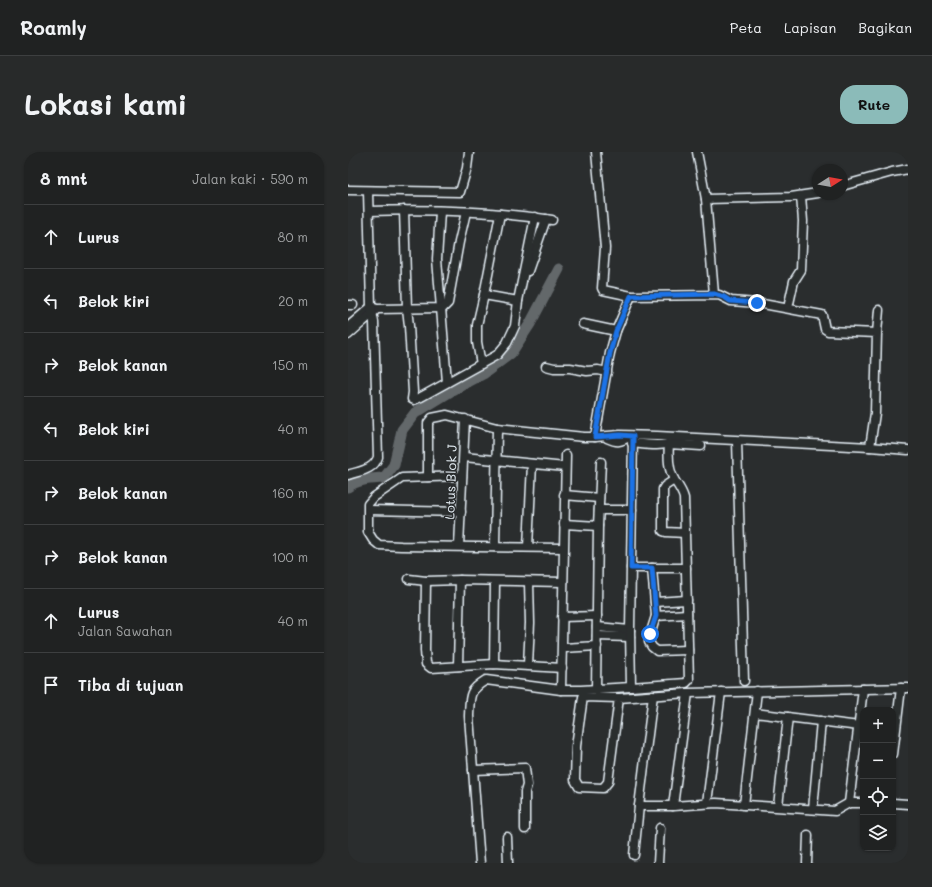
<!DOCTYPE html>
<html lang="id">
<meta charset="utf-8">
<style>
:root{--surface:#202222;--page:#282a2a;--text:#f1f3f6;--muted:#a2a4a5;--line:#3d3f40;--accent:#8bbbb9}
body{margin:0;font-family:Mali,sans-serif;background:var(--page);color:var(--text)}
.controls{position:absolute;right:12px;bottom:12px;display:grid;overflow:hidden;border-radius:8px;box-shadow:0 1px 3px #0004}
.controls button{width:36px;height:36px;display:grid;place-items:center;padding:0;border:0;border-bottom:1px solid var(--line);background:var(--surface);color:var(--text);font:20px sans-serif}
.compass{position:absolute;left:464px;top:12px;width:36px;height:36px;border-radius:50%;background:var(--surface);box-shadow:0 1px 3px #0004;rotate:79deg}
.stop{position:absolute;width:12px;height:12px;margin:-9px;border:3px solid #1a73e8;border-radius:50%;background:#fff}
.stop.end{background:#1a73e8;border-color:#fff;box-shadow:0 1px 4px #0008}
.list{margin:0;padding:0;list-style:none}
h2{display:flex;justify-content:space-between;align-items:center;height:52px;margin:0;padding:0 16px;font-size:17px}
h2 small{font-size:13px;font-weight:400;color:var(--muted)}
.list li{display:grid;grid-template-columns:26px 1fr auto;gap:12px;align-items:center;box-sizing:border-box;height:64px;padding:0 16px;border-top:1px solid var(--line)}
.list b{display:block;font-size:15px;white-space:nowrap}
.list p{margin:0;font-size:13px;white-space:nowrap;color:var(--muted)}
.list em{font-size:13px;font-style:normal;color:var(--muted)}
.icon{flex:none;width:22px;height:22px;fill:none;stroke:currentColor;stroke-width:2;stroke-linecap:round;stroke-linejoin:round}
.map{position:relative;flex:none;width:560px;height:711px;overflow:hidden;border-radius:16px}
header{display:flex;align-items:center;gap:24px;box-sizing:border-box;height:56px;padding:0 20px;background:var(--surface);border-bottom:1px solid var(--line)}
header strong{font-size:19px}
nav{display:flex;gap:22px;margin-inline-start:auto;font-size:14px}
.intro{display:flex;align-items:center;justify-content:space-between;box-sizing:border-box;height:96px;padding:0 24px}
h1{margin:0;font-size:28px}
.button{padding:10px 18px;border-radius:16px;background:var(--accent);color:#111;font-size:14px;font-weight:700}
main{display:flex;gap:24px;padding:0 24px}
aside{flex:1;background:var(--surface);border-radius:16px;box-shadow:0 1px 3px #0004}
.map>svg:first-child{display:block}
.lines{fill:none;stroke-linecap:round;stroke-linejoin:round}
.river{stroke:#63686b;stroke-width:11}
.minor-casing{stroke:#e8f1f8;stroke-width:11}
.minor{stroke:#2a2d2e;stroke-width:8}
.route{stroke:#1a73e8;stroke-width:5}
.labels{text-anchor:middle;dominant-baseline:central;stroke-width:3;stroke-linejoin:round;paint-order:stroke}
.street-label{font-size:13px;fill:#e8f1f8;stroke:#2a2d2e}
</style>
<header>
<strong>Roamly</strong>
<nav><a>Peta</a><a>Lapisan</a><a>Bagikan</a></nav>
</header>
<div class="intro"><h1>Lokasi kami</h1><a class="button">Rute</a></div>
<main>
<aside>
<h2>8 mnt<small>Jalan kaki · 590 m</small></h2>
<ul class="list">
<li><svg class="icon" aria-label="ahead" viewBox="0 0 24 24"><path d="M12 20V5M6 11l6-6 6 6"/></svg><div><b>Lurus</b></div><em>80 m</em></li>
<li><svg class="icon" aria-label="left" viewBox="0 0 24 24"><path d="M17 20v-9H6M10 6l-5 5 5 5"/></svg><div><b>Belok kiri</b></div><em>20 m</em></li>
<li><svg class="icon" aria-label="right" viewBox="0 0 24 24"><path d="M7 20v-9h11M14 6l5 5-5 5"/></svg><div><b>Belok kanan</b></div><em>150 m</em></li>
<li><svg class="icon" aria-label="left" viewBox="0 0 24 24"><path d="M17 20v-9H6M10 6l-5 5 5 5"/></svg><div><b>Belok kiri</b></div><em>40 m</em></li>
<li><svg class="icon" aria-label="right" viewBox="0 0 24 24"><path d="M7 20v-9h11M14 6l5 5-5 5"/></svg><div><b>Belok kanan</b></div><em>160 m</em></li>
<li><svg class="icon" aria-label="right" viewBox="0 0 24 24"><path d="M7 20v-9h11M14 6l5 5-5 5"/></svg><div><b>Belok kanan</b></div><em>100 m</em></li>
<li><svg class="icon" aria-label="ahead" viewBox="0 0 24 24"><path d="M12 20V5M6 11l6-6 6 6"/></svg><div><b>Lurus</b><p>Jalan Sawahan</p></div><em>40 m</em></li>
<li><svg class="icon" aria-label="arrive" viewBox="0 0 24 24"><path d="M6 21V4h12l-3 4 3 4H6"/></svg><div><b>Tiba di tujuan</b></div></li>
</ul>
</aside>
<div class="map">
<svg width="560" height="711" viewBox="0 0 560 711">
<rect width="100%" height="100%" fill="#2a2d2e"/>
<filter id="ink" filterUnits="userSpaceOnUse"><feTurbulence type="fractalNoise" baseFrequency=".025" numOctaves="2"/><feDisplacementMap in="SourceGraphic" scale="8" xChannelSelector="R" yChannelSelector="G"/><feConvolveMatrix kernelMatrix="1 2 1 2 8 2 1 2 1" color-interpolation-filters="sRGB"/></filter>
<g filter="url(#ink)">
<g class="lines">
<path class="river" d="M0,335C9,327 24,327 36,326L46,313L54,278L67,261L103,239L135,222L163,201L182,172L211,117"/>
<defs>
<g id="minor">
<polyline points="248,0 257,96 254,136 255,138 283,144 371,143 383,149 409,151 474,163 477,177 480,179 529,181 527,261 522,295"/>
<polyline points="349,0 358,47 443,45 470,41"/>
<polyline points="494,34 544,20 560,17"/>
<polyline points="0,38 112,40 119,16 121,0"/>
<polyline points="358,47 366,142"/>
<polyline points="56,58 59,156 61,174 65,240 64,247 66,248 73,245 149,203 159,191 167,174 170,149"/>
<path d="M21,59C80,57 145,59 204,68"/>
<polyline points="92,60 89,107 99,230"/>
<polyline points="180,119 198,67"/>
<polyline points="136,143 170,149 187,65"/>
<polyline points="0,153 5,153"/>
<polyline points="23,155 29,157 95,156 100,151 111,90 118,60"/>
<polyline points="440,156 446,129 453,118 455,69 453,44"/>
<polyline points="235,172 268,179"/>
<polyline points="0,175 23,155"/>
<polyline points="529,181 531,158"/>
<polyline points="0,183 27,159"/>
<polyline points="133,212 129,190 129,173 136,143 152,62"/>
<polyline points="198,214 206,216 222,216 239,219 250,218 259,220"/>
<polyline points="247,285 262,201 268,179 283,144"/>
<path d="M259,286C270,291 272,290 283,284"/>
<polyline points="389,289 396,529"/>
<path d="M284,291C294,292 318,296 324,289"/>
<polyline points="116,305 217,315"/>
<path d="M0,323C11,319 26,318 30,305L26,170L23,155L20,39"/>
<polyline points="114,324 54,326 26,345 20,352 20,380 25,388 31,393 53,394 215,396"/>
<polyline points="80,325 80,271 84,266 99,263 149,276 236,285 247,285 272,283 309,284 522,295 560,298"/>
<polyline points="326,328 317,334 315,337 315,379 318,380 337,381"/>
<polyline points="216,343 251,346"/>
<polyline points="21,358 113,360"/>
<polyline points="251,358 284,358"/>
<polyline points="216,372 250,374"/>
<polyline points="111,394 117,267"/>
<polyline points="147,395 149,276"/>
<polyline points="180,395 184,312"/>
<polyline points="283,416 338,416"/>
<polyline points="304,416 308,464 302,483 301,490 304,495 309,499 340,498"/>
<polyline points="61,427 78,429 112,428 215,430"/>
<polyline points="78,429 77,498 78,512 83,516 146,512 214,516"/>
<polyline points="307,450 339,448"/>
<polyline points="308,464 339,462"/>
<polyline points="214,465 249,464"/>
<polyline points="249,475 282,478"/>
<polyline points="249,484 282,485"/>
<polyline points="215,496 249,494"/>
<polyline points="146,512 147,430"/>
<polyline points="180,513 182,471 181,430"/>
<polyline points="110,514 112,428"/>
<path d="M283,535L338,531L341,528L336,346C334,339 331,335 327,329C320,318 320,305 321,292L353,294"/>
<polyline points="213,538 218,303"/>
<polyline points="248,538 250,374 253,310"/>
<polyline points="271,546 260,630 255,636 231,635 227,628 228,594 235,545 271,546 340,541 560,536"/>
<polyline points="407,561 511,574"/>
<polyline points="545,602 553,536"/>
<polyline points="125,618 177,616 179,633 177,640 177,677"/>
<polyline points="359,651 373,540"/>
<polyline points="501,651 515,537"/>
<polyline points="545,651 560,652"/>
<polyline points="396,653 409,539"/>
<polyline points="291,654 325,654 368,651 487,659 501,651 515,651"/>
<polyline points="325,654 340,541"/>
<polyline points="430,654 440,565"/>
<polyline points="465,657 473,569"/>
<polyline points="159,685 160,711"/>
<polyline points="286,703 291,654 305,543"/>
<path d="M132,711L121,564C122,544 120,539 138,528L213,538H233L283,535L282,478L285,284"/>
<polyline points="310,711 312,676"/>
<polyline points="459,711 460,683"/>
</g>
</defs>
<use href="#minor" class="minor-casing"/>
<use href="#minor" class="minor"/>
</g>
</g>
<g class="lines" filter="url(#ink)">
<polyline class="route" points="302,482 308,464 304,416 283,416 285,284 272,283 247,285 262,201 268,179 283,144 366,142 376,145 382,149 409,151"/>
</g>
<g class="labels">
<g class="street-label">
<text transform="translate(102 330) rotate(-88)">Lotus Blok J</text>
</g>
</g>
</svg>
<div class="controls">
<button>+</button>
<button>−</button>
<button><svg class="icon" aria-label="locate" viewBox="0 0 24 24"><circle cx="12" cy="12" r="6"/><path d="M12 2v4M12 18v4M2 12h4M18 12h4"/></svg></button>
<button><svg class="icon" aria-label="layers" viewBox="0 0 24 24"><path d="M12 4l9 5-9 5-9-5zM3 14l9 5 9-5"/></svg></button>
</div>
<svg class="compass" viewBox="-18 -18 36 36"><path d="M0-13l5 13h-10z" fill="#e53935"/><path d="M0 13l5-13h-10z" fill="#a2a4a5"/></svg>
<div class="stop" style="left:302px;top:482px"></div>
<div class="stop end" style="left:409px;top:151px"></div>
</div>
</main>
